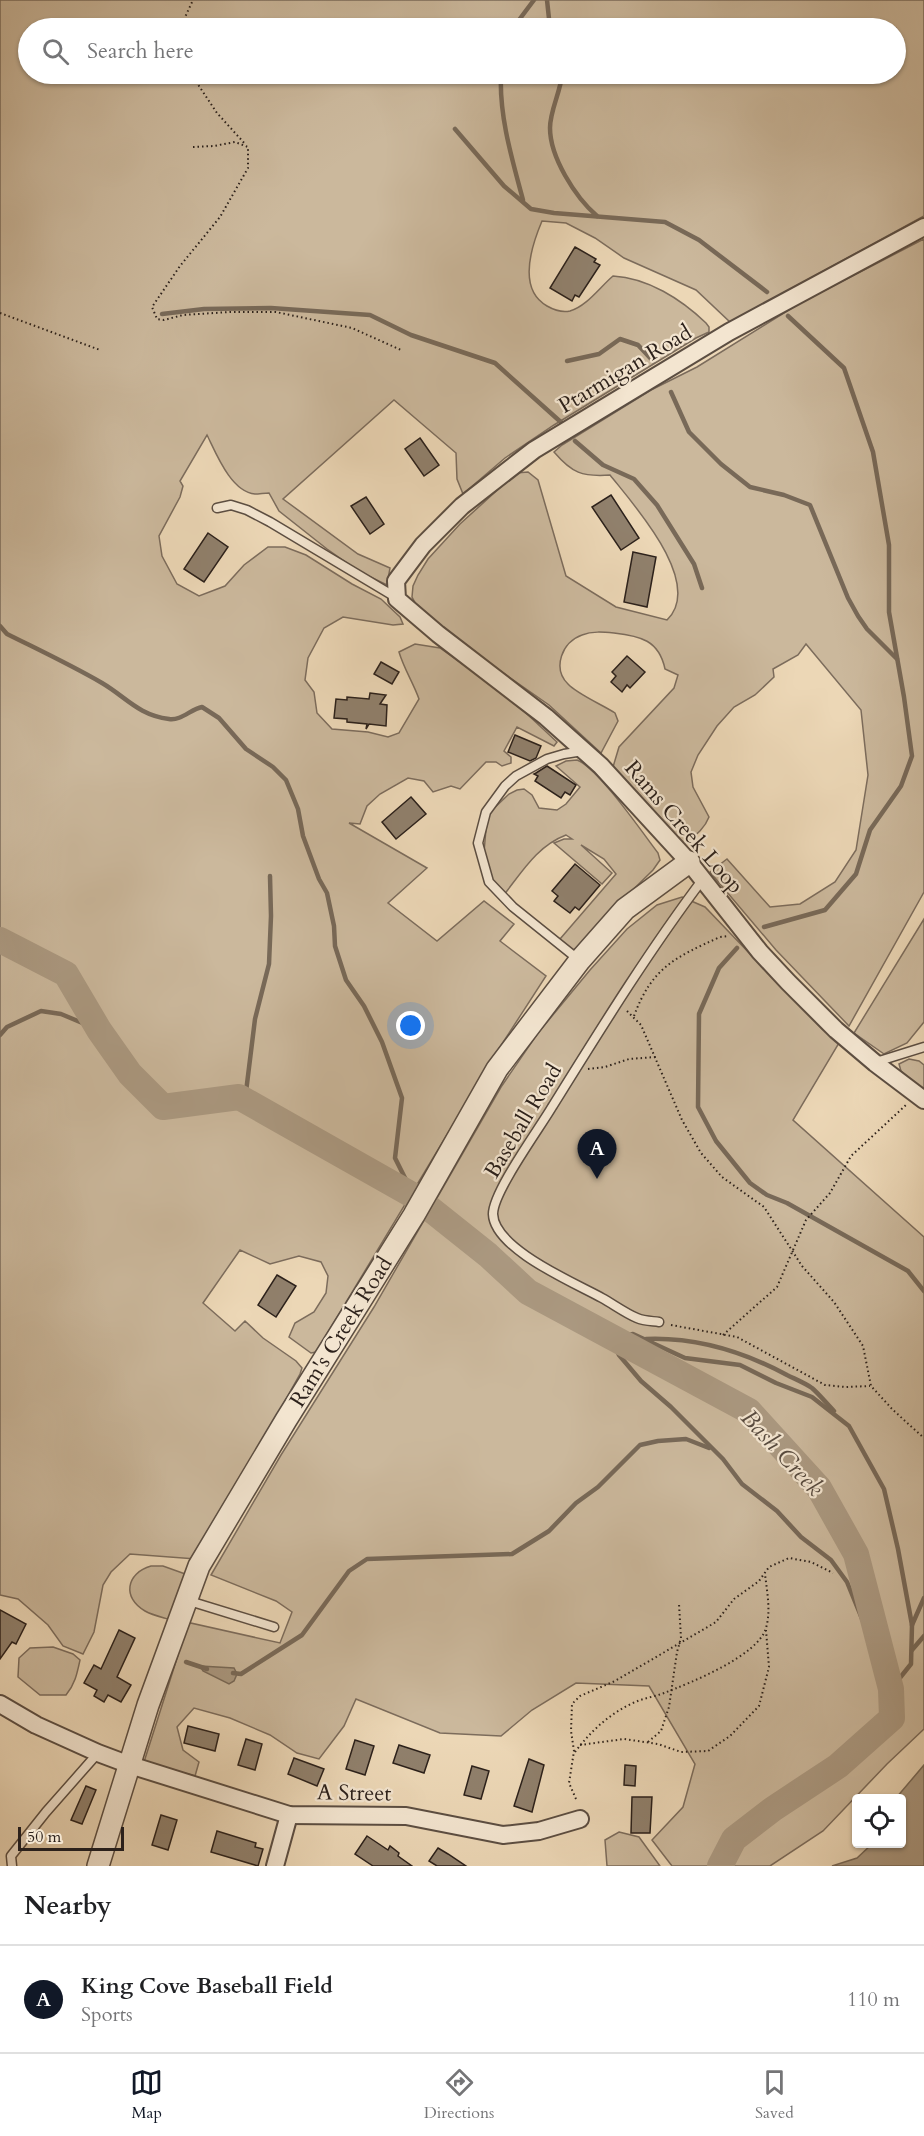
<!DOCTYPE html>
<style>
:root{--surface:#fff;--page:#f6f6f6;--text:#202124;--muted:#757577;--line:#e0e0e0;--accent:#111827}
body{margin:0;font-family:Cardo,serif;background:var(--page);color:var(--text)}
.controls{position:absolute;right:18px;bottom:18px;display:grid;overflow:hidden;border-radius:6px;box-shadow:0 2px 4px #0004}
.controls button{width:54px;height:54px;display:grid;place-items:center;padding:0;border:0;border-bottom:2px solid var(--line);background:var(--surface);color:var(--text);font:30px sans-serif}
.scale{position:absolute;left:18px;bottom:15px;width:106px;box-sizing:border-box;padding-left:6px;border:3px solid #2c211b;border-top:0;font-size:16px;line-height:21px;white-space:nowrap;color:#2c211b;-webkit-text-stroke:4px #f3e5d0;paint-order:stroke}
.you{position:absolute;left:411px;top:1026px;width:21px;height:21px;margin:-15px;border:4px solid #fff;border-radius:50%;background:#1a73e8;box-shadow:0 0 0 9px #1a73e833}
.badge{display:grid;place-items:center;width:39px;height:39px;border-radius:50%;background:var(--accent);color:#fff;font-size:20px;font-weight:700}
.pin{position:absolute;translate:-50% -50px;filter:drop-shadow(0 2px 3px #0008)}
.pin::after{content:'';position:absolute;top:32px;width:21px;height:18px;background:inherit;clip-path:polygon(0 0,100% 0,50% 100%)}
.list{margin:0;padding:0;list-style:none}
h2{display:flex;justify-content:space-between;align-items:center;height:78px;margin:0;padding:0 24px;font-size:26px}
h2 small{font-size:20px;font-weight:400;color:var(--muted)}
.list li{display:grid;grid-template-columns:39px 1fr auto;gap:18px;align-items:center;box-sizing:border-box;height:108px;padding:0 24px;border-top:2px solid var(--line)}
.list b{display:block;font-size:22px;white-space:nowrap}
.list p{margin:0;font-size:20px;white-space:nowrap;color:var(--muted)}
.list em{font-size:20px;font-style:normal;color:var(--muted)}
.icon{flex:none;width:33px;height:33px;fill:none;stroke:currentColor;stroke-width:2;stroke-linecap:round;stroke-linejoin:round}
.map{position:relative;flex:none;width:924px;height:1866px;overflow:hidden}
.search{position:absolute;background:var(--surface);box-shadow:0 2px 4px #0004;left:18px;right:18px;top:18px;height:66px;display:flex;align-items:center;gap:15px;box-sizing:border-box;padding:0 21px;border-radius:33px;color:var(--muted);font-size:22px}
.sheet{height:186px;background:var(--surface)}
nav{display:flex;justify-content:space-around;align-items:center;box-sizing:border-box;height:84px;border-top:2px solid var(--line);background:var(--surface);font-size:16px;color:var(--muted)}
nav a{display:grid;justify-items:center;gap:3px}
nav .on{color:var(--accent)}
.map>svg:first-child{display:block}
.green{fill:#cbb89c;stroke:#7c6c5c;stroke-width:1.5;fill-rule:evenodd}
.water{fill:#ab9981;stroke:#786958;stroke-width:1.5}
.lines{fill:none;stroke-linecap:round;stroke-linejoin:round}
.stream{stroke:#786958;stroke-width:4.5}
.river{stroke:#ab9981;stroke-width:26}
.building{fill:#90806c;stroke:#2c211b;stroke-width:1.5}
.service-casing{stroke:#5c4e42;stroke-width:11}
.minor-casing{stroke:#5c4e42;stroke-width:20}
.tertiary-casing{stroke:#5c4e42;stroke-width:24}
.path{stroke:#2c211b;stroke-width:2;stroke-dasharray:1.5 3;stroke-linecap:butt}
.service{stroke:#f3e5d0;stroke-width:8}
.minor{stroke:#f3e5d0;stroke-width:16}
.tertiary{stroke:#f3e5d0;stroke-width:21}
.labels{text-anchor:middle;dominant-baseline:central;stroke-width:4.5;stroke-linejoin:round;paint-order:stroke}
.street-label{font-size:22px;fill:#2c211b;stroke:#f3e5d0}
.water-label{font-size:24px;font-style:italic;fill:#584b3f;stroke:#f3e5d0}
</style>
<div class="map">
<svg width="924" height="1866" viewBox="0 0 924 1866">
<rect width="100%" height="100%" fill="#ecd7b6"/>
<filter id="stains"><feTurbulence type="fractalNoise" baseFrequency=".00333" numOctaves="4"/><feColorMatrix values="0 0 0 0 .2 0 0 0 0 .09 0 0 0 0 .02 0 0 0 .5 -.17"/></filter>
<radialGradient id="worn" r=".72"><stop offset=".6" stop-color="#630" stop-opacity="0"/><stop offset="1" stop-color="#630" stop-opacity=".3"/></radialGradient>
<g class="green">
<path d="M0,0H924V216L730,322L696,290L624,258L595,238L566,223L542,221C531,247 517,289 547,306C554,310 561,313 570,311C587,306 600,287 613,276C648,278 681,299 706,323L709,327V332L696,338L554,425L505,458L463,494L457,479L456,453L394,400L283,499L358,554L390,568L387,585L360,572L327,549L279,511L269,493C265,493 259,494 255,494C231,492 216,453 207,435L180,481L183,486L180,497L159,536L162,556L177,584L199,596L225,586L244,565L268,547H285L306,555L352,584L381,599L400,617L403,624L393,625L343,617L324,628L308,658L305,680L314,692L317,713L332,729L368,732L388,737L399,733L419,699C413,682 404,669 399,652L415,644L440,648L488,682L527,714L557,742L554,746L517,727L504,751L511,757V763L502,766L496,762H486L460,789L451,786L433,792L424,781L408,778L380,794L367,806L360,824L349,823L427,868L388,903L437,941L484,901L514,924L500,941L546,976L500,1047L316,1352L311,1353L289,1337L295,1323L314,1312L326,1293L328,1276L321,1262L299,1256L270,1264L240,1250L203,1303L235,1331L245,1321L263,1338L296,1361L302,1368L300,1374L196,1559L130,1554L111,1572L103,1585L94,1632L83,1654L63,1646L48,1625L18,1599L0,1595ZM28,28H896V74H28Z"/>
<path d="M924,239V892L849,1026L776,950L710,872L727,859L770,907L800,904L835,882L856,850L868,775L861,710L806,644L798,655L773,669L774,677L755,695L734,707L717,726L698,755L691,772L693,787L709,817C704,830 694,836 684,844L613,767L619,747L674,688L678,675L665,669C659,640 640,636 614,633C603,632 592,631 582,635C562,642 552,668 568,684C577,694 603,705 615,713L618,721L601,753L549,705L486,661L419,610L412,597L413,586L418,575L428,559L460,524L516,473L528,472L538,480L566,576L616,607L667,620C705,583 633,504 610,475C582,477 572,473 554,452L562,445L651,390L697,367L800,303Z"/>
<path d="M577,760C598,768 642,832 658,853L660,860L653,870L599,923L582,944L572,951L560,939L616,874L604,859L581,845L612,873L602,884L554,843L564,839H572L566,835C537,846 522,872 503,896L493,887L484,852L486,829L490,812L509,794L517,790L524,789L532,795L539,808L557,810L566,804L580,787L556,766L566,761Z"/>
<polygon points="682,897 705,907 822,1029 839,1043 793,1120 924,1237 924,1729 887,1764 823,1831 770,1866 672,1866 652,1840 683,1807 695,1764 649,1686 576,1683 532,1710 501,1736 440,1733 356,1699 344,1726 319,1759 297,1753 270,1735 230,1718 194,1708 177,1727 183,1750 199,1762 195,1776 144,1762 178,1655 186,1622 280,1643 292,1612 276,1601 211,1575 281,1455 374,1307 501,1087 538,1033 590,970 627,929 657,905"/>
<polygon points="924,919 924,1022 907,1043 884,1054 854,1033"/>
<polygon points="909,1059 919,1061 924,1065 924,1091 901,1071 899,1064"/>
<path d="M151,1566H163L188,1575L168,1619C161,1617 152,1615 145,1611C122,1598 126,1573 151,1566Z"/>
<path d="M53,1647L73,1654L80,1660C77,1674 75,1684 66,1695H40L18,1677L19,1658L30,1648Z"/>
<polygon points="619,1832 639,1837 660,1866 607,1866 605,1840"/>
</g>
<g class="water">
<polygon points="200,1666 234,1668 237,1674 234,1681 229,1684 203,1671"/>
<polygon points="924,1765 924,1866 832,1866 857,1858 872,1844 902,1844 902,1798 896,1798"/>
</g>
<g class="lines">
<g class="stream">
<polyline points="547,0 550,28"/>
<polyline points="513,28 534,0"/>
<path d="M501,74C499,116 512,159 523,200"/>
<path d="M562,74C561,91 550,110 550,128C550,157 575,197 597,216"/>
<polyline points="455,129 504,186 531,209 554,213 665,222 699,240 767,292"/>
<polyline points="162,314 204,309 271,308 370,315 411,335 495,363 563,424"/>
<polyline points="567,361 599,354 620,339 638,345 653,361"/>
<polyline points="671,392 689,432 721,464 750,487 784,495 810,505 848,598 858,616 867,629 897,659"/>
<polyline points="575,441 603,465 634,479 657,505 694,564 702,588"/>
<path d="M0,626L7,634C39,650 71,665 102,683C126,697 138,715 169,719C181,721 191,709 202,707L219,718L246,749L273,767L286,780L298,809L303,836L319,879L327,893L334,926L335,946L346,980L364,1006L382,1042L402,1098L395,1158L414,1196"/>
<polyline points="764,927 825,910 856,874 870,830 901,786 912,756 904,697 889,612 889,545 873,452 844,368 788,316"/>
<polyline points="737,948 719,968 699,1014 698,1107 716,1141 750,1183 767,1195 787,1203 908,1271 924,1291"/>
<polyline points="0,1035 7,1027 41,1011 61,1014 99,1030"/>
<polyline points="245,1100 255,1019 269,964 271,916 270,876"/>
<path d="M646,1339C696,1337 744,1352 787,1375C795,1379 805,1383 812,1388C820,1395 827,1404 834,1411"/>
<polyline points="912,1625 924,1598"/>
<polyline points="912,1650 924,1636"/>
<polyline points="186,1662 207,1669"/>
<polyline points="887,1670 878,1658 847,1582 831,1560 801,1537 777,1511 742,1484 723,1459 671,1407 641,1381 619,1355 612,1339 633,1334 685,1358 740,1365 776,1383 812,1397 849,1426 884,1489 898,1549 912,1625 911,1664 891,1689"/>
<polyline points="233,1673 241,1674 302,1635 349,1571 367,1559 512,1554 549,1531 576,1503 598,1487 640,1445 658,1441 686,1439 709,1448"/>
</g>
<polyline class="river" points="0,940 66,974 99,1030 130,1074 163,1107 239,1097 414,1196 488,1255 528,1292 749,1411 819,1488 856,1554 891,1689 892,1718 838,1766 773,1809 734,1839 720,1866"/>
</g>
<g class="building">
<polygon points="575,247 596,259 594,262 600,265 579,297 575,295 572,301 550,288"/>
<polygon points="420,438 439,465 424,476 405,449"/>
<polygon points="611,495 639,538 621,550 592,507"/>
<polygon points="366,497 384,524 370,534 351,506"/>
<polygon points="208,533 228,547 204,582 184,569"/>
<polygon points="633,552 656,557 647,607 624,602"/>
<polygon points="627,656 645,672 630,688 627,685 622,692 611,682 616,676 612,672"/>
<polygon points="381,662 399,672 392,684 374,674"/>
<polygon points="370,693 386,695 380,704 387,705 386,726 369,724 366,729 367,724 347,722 347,719 334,718 336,699 347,700 347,697 369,699"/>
<polygon points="515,735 541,746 536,758 530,761 508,752"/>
<polygon points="547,766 576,785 570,795 565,792 561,798 535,781 538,776 534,774 536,773"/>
<polygon points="411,797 426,814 396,839 382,822"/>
<polygon points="575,864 600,885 579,910 575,907 570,913 554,901 558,896 552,891"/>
<polygon points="277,1275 296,1286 276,1317 258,1305"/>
<polygon points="0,1610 26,1624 16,1644 12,1642 0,1659"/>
<polygon points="119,1630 135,1638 117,1677 131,1685 121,1702 108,1695 104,1702 94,1696 97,1690 84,1683 94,1665 101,1669"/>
<polygon points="188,1726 219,1734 215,1751 184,1743"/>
<polygon points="246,1739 262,1744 255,1770 238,1765"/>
<polygon points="355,1740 374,1746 365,1775 346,1769"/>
<polygon points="399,1745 430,1755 424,1773 393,1763"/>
<polygon points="294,1758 324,1769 317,1786 288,1774"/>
<polygon points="529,1759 544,1765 532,1812 514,1806"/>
<polygon points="625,1765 636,1766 635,1786 624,1785"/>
<polygon points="472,1766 489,1771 481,1799 464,1795"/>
<polygon points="86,1786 96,1790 82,1824 71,1820"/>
<polygon points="632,1797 652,1797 650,1833 631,1833"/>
<polygon points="161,1815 177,1820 168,1850 152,1845"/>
<polygon points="217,1831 256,1843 255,1847 263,1849 258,1866 211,1852"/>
<polygon points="367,1836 388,1850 390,1846 399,1853 398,1856 412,1866 373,1866 355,1854"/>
<polygon points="438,1848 448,1854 466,1866 437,1866 429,1861"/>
</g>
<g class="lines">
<defs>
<g id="service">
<polyline points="217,508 231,505 247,510 270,522 397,598"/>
<polyline points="579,960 513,907 489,882 478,843 486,812 505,786 516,776 547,759 564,754 583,751"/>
<polyline points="876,1062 924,1047"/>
<path d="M659,1322C652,1321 644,1321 637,1318C625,1313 613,1304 602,1298C575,1283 494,1249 493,1214C493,1192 539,1129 552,1107C600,1030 648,952 703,879"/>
<polyline points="186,1600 274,1627"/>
<polyline points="12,1866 11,1856 46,1812 98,1753"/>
</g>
<g id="minor">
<polyline points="924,227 729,332 534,450 462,506 423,545 396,581 397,599 438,634 546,717 601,766 689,862 760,952 788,982 836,1030 875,1063 924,1100"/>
<polyline points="0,1704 36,1725 98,1753 130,1765 289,1815 406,1816 503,1835 539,1831 580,1819"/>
<polyline points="275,1866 289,1815"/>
</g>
<polyline id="tertiary" points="98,1866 148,1705 199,1566 286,1420 414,1215 497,1069 580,960 625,909 689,862"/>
</defs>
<use href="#service" class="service-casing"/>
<use href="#minor" class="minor-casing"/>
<use href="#tertiary" class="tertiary-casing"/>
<g class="path">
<polyline points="180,28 193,0"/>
<polyline points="191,74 217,113 246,145"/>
<polyline points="193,147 214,146 235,142 248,147 248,168 220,217 180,266 152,307 157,319 164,320 183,315 230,312 276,312 352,328 401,350"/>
<polyline points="0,313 100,350"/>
<polyline points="627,1011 641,1025 682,1120 701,1153 722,1177 764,1207 802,1266 834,1302 863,1346 871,1386 893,1410 924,1438"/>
<path d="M634,1016C652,967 676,957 720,937L728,936"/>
<polyline points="588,1069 605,1067 629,1059 656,1057"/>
<polyline points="671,1325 737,1337 825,1385 845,1387 870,1386"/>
<polyline points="723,1335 777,1287 806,1220 830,1193 851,1156 906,1105"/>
<polyline points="648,1742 661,1731 669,1707 677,1652 681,1638 679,1604"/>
<polyline points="580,1745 624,1739 658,1744 681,1752 708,1751 730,1736 759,1706 769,1667 766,1630"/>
<path d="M575,1752C591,1731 609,1714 633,1703C643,1698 654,1697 664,1693C690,1683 758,1656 766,1628C771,1611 767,1592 765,1574"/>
<polyline points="576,1799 569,1783 574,1751 571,1731 572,1704 580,1696 615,1681 716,1622 734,1599 759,1581 769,1567 789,1558 811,1562 833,1573"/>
</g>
<use href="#service" class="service"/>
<use href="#minor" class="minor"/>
<use href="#tertiary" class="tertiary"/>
</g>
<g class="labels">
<g class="street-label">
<text transform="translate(625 369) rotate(-31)">Ptarmigan Road</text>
<text transform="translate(684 827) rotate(49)">Rams Creek Loop</text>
<text transform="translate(523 1121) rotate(-59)">Baseball Road</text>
<text transform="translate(341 1332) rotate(-58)">Ram's Creek Road</text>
<text transform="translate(354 1793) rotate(1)">A Street</text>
</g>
<g class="water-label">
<text transform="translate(782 1453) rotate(47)">Bash Creek</text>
</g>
</g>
<rect width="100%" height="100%" filter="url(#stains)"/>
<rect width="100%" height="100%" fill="url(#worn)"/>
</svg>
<div class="controls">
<button><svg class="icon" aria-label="locate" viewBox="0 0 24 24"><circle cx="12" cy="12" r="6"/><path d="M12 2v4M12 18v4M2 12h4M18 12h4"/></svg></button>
</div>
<div class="scale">50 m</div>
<div class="you"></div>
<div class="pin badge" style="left:597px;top:1179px">A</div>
<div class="search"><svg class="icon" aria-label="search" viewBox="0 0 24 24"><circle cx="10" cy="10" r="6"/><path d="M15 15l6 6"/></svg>Search here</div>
</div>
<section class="sheet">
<h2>Nearby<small></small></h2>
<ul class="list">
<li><span class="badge">A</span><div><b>King Cove Baseball Field</b><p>Sports</p></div><em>110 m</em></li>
</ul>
</section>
<nav>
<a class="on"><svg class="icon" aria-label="map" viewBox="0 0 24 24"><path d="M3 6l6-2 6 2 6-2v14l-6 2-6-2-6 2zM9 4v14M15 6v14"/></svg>Map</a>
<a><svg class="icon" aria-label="directions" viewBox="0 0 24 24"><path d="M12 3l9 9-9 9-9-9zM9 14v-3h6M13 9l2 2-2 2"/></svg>Directions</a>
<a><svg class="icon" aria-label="saved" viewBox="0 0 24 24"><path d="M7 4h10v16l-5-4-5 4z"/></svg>Saved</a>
</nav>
